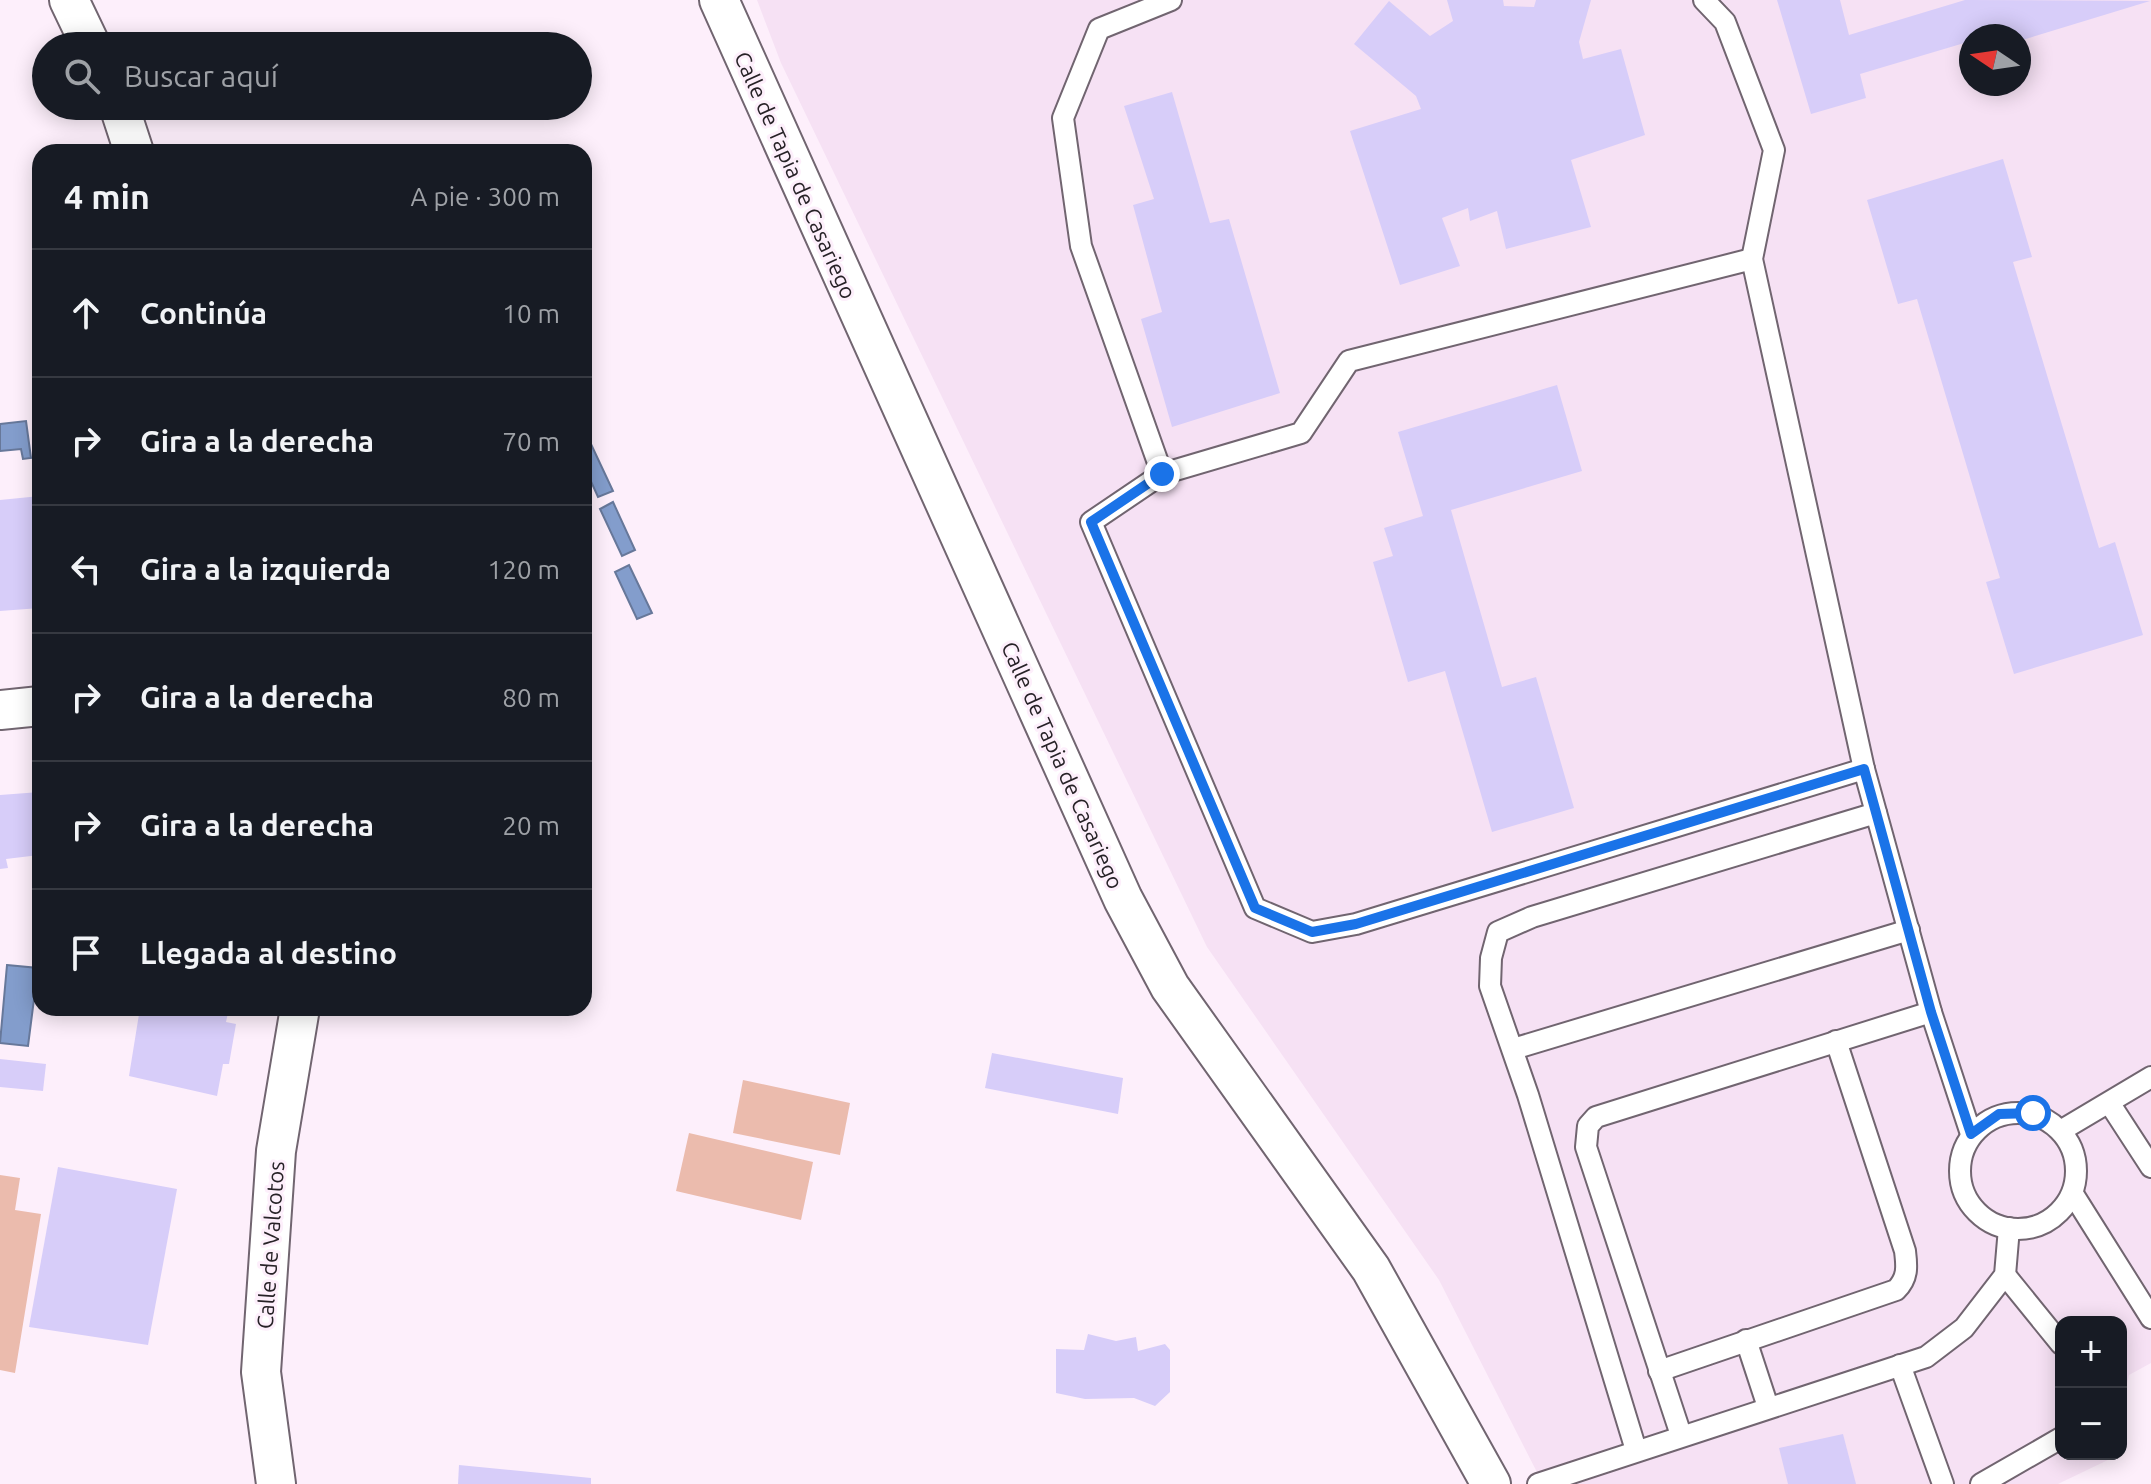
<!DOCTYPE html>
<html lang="es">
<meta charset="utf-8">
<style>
:root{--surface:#171b24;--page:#20242c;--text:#f1f3f6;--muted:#9ea1a6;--line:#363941}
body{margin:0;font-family:Ubuntu,sans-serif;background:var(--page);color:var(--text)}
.controls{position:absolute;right:24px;bottom:24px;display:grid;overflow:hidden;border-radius:16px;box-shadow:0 4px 20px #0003}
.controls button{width:72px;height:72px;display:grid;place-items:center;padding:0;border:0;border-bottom:2px solid var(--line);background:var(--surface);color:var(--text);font:40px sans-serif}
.compass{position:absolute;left:1959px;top:24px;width:72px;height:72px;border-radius:50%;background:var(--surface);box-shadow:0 4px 20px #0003;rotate:283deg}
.stop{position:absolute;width:24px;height:24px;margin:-18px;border:6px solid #1a73e8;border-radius:50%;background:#fff}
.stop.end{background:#1a73e8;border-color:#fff;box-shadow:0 2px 8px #0008}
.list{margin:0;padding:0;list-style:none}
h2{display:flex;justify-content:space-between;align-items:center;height:104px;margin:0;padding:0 32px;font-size:34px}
h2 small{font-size:26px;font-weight:400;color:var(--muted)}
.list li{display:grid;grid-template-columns:52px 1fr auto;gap:24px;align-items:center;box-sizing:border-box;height:128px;padding:0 32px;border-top:2px solid var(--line)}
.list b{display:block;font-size:30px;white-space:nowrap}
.list em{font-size:26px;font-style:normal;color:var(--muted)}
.icon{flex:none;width:44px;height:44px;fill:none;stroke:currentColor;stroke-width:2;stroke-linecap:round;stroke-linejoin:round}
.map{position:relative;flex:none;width:2151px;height:1484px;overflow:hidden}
.search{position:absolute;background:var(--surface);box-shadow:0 4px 20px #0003;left:32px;top:32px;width:560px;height:88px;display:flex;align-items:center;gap:20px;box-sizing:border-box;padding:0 28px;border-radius:44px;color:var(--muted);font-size:30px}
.panel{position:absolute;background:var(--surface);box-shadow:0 4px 20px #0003;left:32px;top:144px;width:560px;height:872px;border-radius:24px}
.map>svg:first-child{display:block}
.built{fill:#f6e1f4;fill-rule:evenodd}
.green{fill:#ebbbad}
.water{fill:#839dcc;stroke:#67789a;stroke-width:2}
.building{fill:#d7cdf9}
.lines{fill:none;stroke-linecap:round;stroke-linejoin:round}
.service-casing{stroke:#716570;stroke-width:24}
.minor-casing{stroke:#716570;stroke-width:42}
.service{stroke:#fff;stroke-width:20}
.minor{stroke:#fff;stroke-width:38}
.route{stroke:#1a73e8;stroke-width:10}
.labels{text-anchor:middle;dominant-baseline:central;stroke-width:6;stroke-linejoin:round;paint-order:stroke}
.street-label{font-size:22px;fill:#272227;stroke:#fdeffb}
</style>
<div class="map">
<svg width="2151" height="1484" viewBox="0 0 2151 1484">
<rect width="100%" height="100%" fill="#fdeffb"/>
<path class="built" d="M757,0H2151V1363L2129,1375L2121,1410V1322H2061V1454H2111L2110,1459L2058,1484H1543L1439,1280L1207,947L781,63ZM1971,36H2019V84H1971Z"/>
<g class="green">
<polygon points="743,1080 850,1103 840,1155 733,1133"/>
<polygon points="689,1133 813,1162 801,1220 676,1191"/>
<polygon points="0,1175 20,1178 15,1210 41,1214 15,1373 0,1370"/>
</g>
<g class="water">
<polygon points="26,421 31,458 23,459 21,449 0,451 0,424"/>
<polygon points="590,442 613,491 598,497 584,466 584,445"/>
<polygon points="613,502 635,550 622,556 600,509"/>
<polygon points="629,565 652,613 637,619 615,572"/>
<polygon points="7,965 38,968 28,1046 0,1043"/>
</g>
<g class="building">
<polygon points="1447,0 1503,0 1504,6 1534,7 1536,0 1591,0 1579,42 1583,59 1621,49 1645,135 1571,160 1591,227 1506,249 1497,211 1470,221 1468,208 1442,218 1460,266 1400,285 1350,131 1421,109 1416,96 1354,44 1389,1 1430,36 1453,21"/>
<polygon points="1777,0 1840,0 1849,35 1965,0 2150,1 2019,41 2019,36 1971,36 1971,41 1860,74 1866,98 1811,114"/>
<polygon points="1172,92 1210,223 1229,219 1280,393 1172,427 1141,319 1162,312 1133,205 1154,199 1124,106"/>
<polygon points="2003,159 2032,257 2013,262 2099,548 2115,542 2143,635 2014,674 1986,582 2000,578 1917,299 1898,304 1867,200"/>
<polygon points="1557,385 1582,471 1451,510 1502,687 1536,677 1574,808 1492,832 1445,671 1408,682 1373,562 1393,556 1384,528 1423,516 1398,432"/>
<polygon points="40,496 40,564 37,564 40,608 0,611 0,500"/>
<polygon points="40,792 40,835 36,836 39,855 6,859 8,868 0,869 0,795"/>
<polygon points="140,1008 229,1008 226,1022 236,1024 229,1064 223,1064 217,1096 129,1076"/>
<polygon points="992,1053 1123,1078 1118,1114 985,1088"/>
<polygon points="0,1059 46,1064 43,1091 0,1087"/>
<polygon points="58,1167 177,1189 148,1345 29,1327"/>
<polygon points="1088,1334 1116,1341 1136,1337 1138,1351 1165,1344 1170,1350 1170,1392 1155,1406 1134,1398 1085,1399 1056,1393 1056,1349 1084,1350"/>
<polygon points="1843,1434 1856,1484 1788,1484 1779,1448"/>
<polygon points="459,1465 591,1478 591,1484 458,1484"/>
</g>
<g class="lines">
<defs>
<g id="service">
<polyline points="1704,0 1725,22 1774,150 1752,259 1864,769 1931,1012 1971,1134"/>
<polyline points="1752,259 1349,361 1301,433 1162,474 1091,522 1255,908 1312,932 1356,924 1864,769"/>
<polyline points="1162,474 1081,246 1063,118 1099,29 1171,0"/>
<polyline points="1513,1049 1909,930"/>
<polyline points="2110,1104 2151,1167"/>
<circle cx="2018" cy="1171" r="58"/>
<polyline points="2062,1130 2151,1077"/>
<polyline points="2073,1194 2151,1318"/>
<polyline points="2005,1275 2061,1344"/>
<polyline points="1746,1340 1768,1407"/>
<polyline points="1900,1365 1943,1484"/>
<path d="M1659,1371L1896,1290C1908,1278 1907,1267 1905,1251L1836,1041"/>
<polyline points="1681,1435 1586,1147 1588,1126 1596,1117 1931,1012"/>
<polyline points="1636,1450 1528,1095 1490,986 1491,958 1498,932 1532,917 1876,813"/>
<polyline points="1538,1484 1926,1357 1964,1328 2005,1275 2009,1228"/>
<polyline points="1981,1484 2061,1438"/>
</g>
<g id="minor">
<polyline points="69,0 91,46"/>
<polyline points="719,0 1123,899 1170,987 1371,1269 1491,1484"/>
<polyline points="119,106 134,152"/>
<polyline points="0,710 40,706"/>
<polyline points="276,1484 261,1372 276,1151 300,1008"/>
</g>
</defs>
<use href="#service" class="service-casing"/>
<use href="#minor" class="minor-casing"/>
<use href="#service" class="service"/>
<use href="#minor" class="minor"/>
</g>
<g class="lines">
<polyline class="route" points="1162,474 1091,522 1255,908 1312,932 1356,924 1864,769 1931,1012 1971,1134 1999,1114 2033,1113"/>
</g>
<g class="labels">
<g class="street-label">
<text transform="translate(796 175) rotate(66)">Calle de Tapia de Casariego</text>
<text transform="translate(1063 765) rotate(66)">Calle de Tapia de Casariego</text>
<text transform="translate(270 1245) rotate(-86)">Calle de Valcotos</text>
</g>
</g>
</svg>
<div class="controls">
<button>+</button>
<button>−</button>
</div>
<svg class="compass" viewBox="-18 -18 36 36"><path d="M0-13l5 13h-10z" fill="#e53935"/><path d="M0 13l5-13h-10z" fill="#9ea1a6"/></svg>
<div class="stop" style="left:2033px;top:1113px"></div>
<div class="stop end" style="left:1162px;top:474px"></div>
<div class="search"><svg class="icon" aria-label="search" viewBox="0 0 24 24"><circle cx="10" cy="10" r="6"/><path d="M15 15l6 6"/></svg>Buscar aquí</div>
<section class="panel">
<h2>4 min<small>A pie · 300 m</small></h2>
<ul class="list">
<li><svg class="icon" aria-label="ahead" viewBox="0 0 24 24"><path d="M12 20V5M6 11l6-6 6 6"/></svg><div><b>Continúa</b></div><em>10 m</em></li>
<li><svg class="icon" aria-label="right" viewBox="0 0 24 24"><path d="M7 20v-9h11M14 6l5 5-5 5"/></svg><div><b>Gira a la derecha</b></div><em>70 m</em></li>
<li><svg class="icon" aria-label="left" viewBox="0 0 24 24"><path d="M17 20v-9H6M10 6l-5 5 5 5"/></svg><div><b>Gira a la izquierda</b></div><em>120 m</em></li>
<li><svg class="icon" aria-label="right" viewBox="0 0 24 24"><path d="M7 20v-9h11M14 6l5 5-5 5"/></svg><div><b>Gira a la derecha</b></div><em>80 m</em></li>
<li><svg class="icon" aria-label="right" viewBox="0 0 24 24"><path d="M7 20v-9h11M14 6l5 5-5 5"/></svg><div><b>Gira a la derecha</b></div><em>20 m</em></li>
<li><svg class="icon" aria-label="arrive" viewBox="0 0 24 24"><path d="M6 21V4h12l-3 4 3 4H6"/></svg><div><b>Llegada al destino</b></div></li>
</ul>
</section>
</div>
